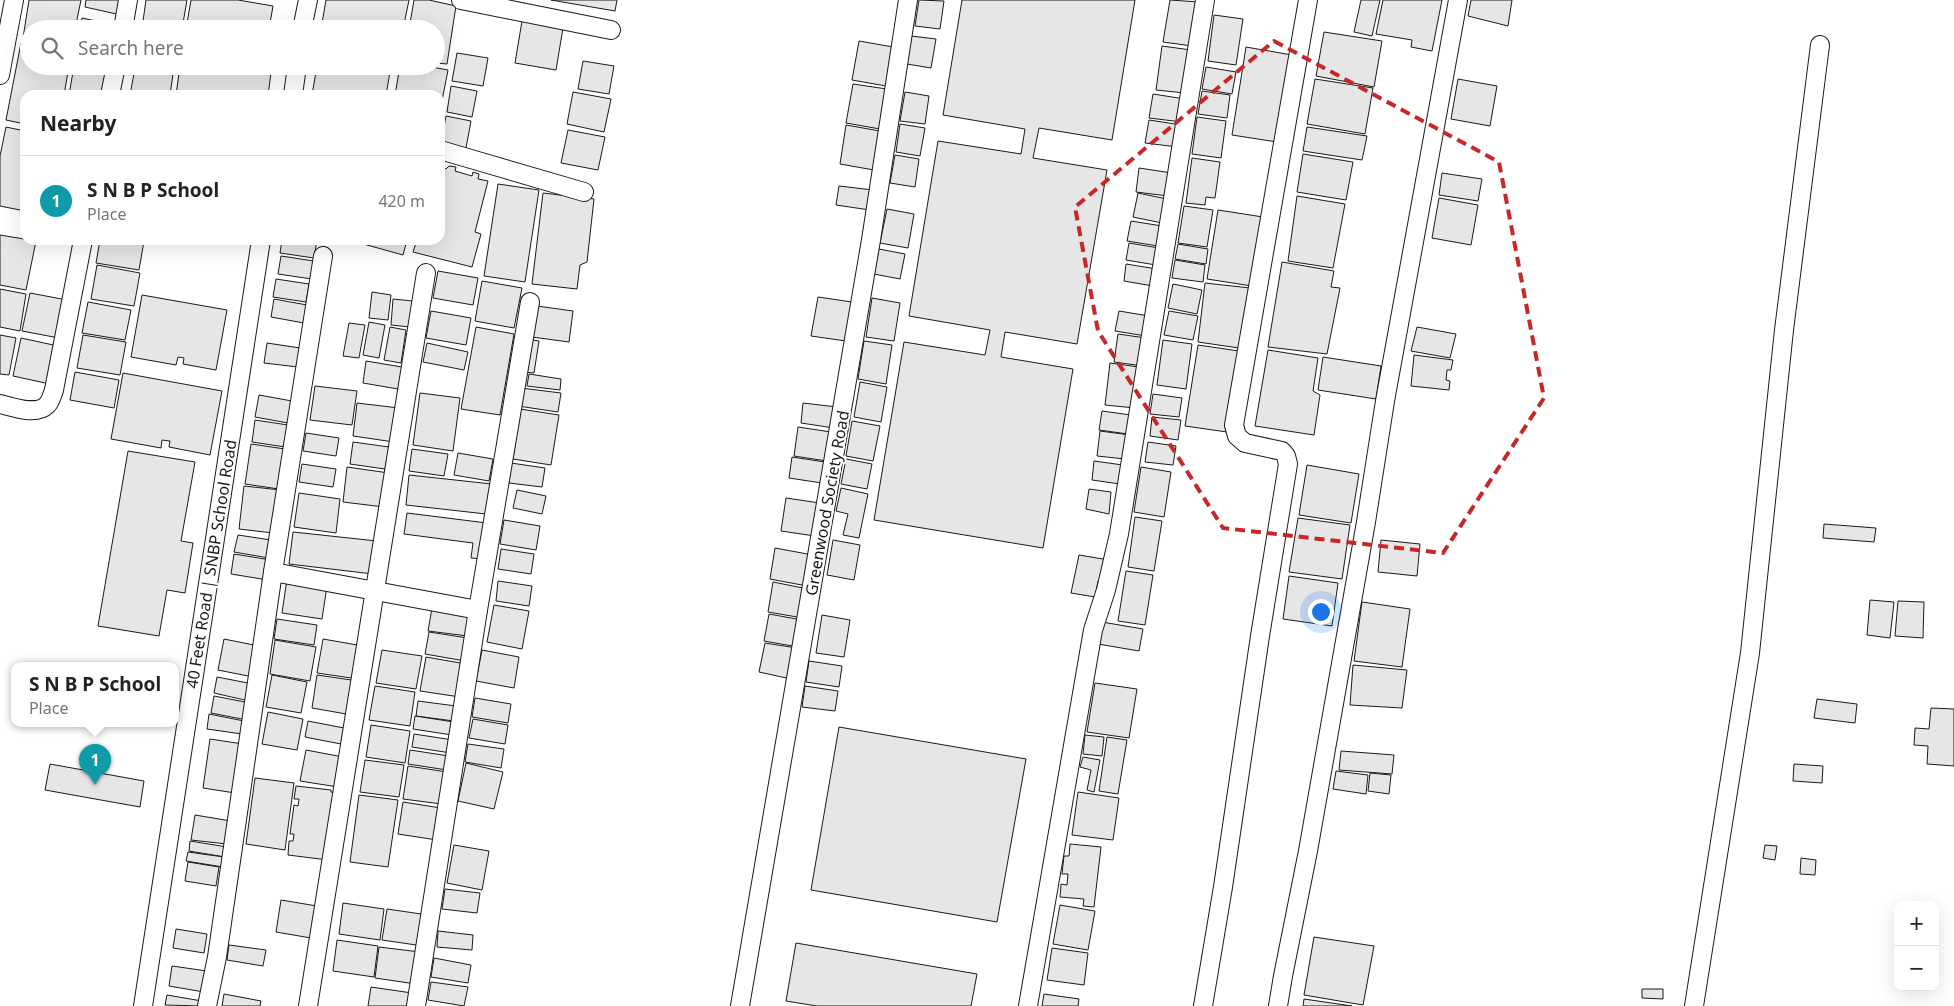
<!DOCTYPE html>
<meta charset="utf-8">
<style>
:root{--surface:#fff;--page:#f6f6f6;--text:#222;--muted:#767676;--line:#e0e0e0;--accent:#b45309}
body{margin:0;font-family:"Noto Sans",sans-serif;background:var(--page);color:var(--text)}
.controls{position:absolute;right:15px;bottom:15px;display:grid;overflow:hidden;border-radius:10px;box-shadow:0 5px 20px #0002}
.controls button{width:45px;height:45px;display:grid;place-items:center;padding:0;border:0;border-bottom:1px solid var(--line);background:var(--surface);color:var(--text);font:25px sans-serif}
.you{position:absolute;left:1320px;top:611px;width:18px;height:18px;margin:-12px;border:4px solid #fff;border-radius:50%;background:#1a73e8;box-shadow:0 0 0 8px #1a73e833}
.badge{display:grid;place-items:center;width:32px;height:32px;border-radius:50%;background:var(--accent);color:#fff;font-size:16px;font-weight:700}
.pin{position:absolute;translate:-50% -41px;filter:drop-shadow(0 1px 2px #0008)}
.pin::after{content:'';position:absolute;top:26px;width:18px;height:15px;background:inherit;clip-path:polygon(0 0,100% 0,50% 100%)}
.popup{position:absolute;left:11px;top:662px;width:168px;height:65px;box-sizing:border-box;display:grid;place-content:center;border-radius:10px;background:var(--surface);filter:drop-shadow(0 1px 4px #0005);font-size:16px;white-space:nowrap;color:var(--muted)}
.popup b{font-size:19px;color:var(--text)}
.popup::after{content:'';position:absolute;left:50%;top:100%;margin-left:-10px;border:10px solid transparent;border-top-color:var(--surface)}
.list{margin:0;padding:0;list-style:none}
h2{display:flex;justify-content:space-between;align-items:center;height:65px;margin:0;padding:0 20px;font-size:21px}
h2 small{font-size:16px;font-weight:400;color:var(--muted)}
.list li{display:grid;grid-template-columns:32px 1fr auto;gap:15px;align-items:center;box-sizing:border-box;height:90px;padding:0 20px;border-top:1px solid var(--line)}
.list b{display:block;font-size:19px;white-space:nowrap}
.list p{margin:0;font-size:16px;white-space:nowrap;color:var(--muted)}
.list em{font-size:16px;font-style:normal;color:var(--muted)}
.icon{flex:none;width:28px;height:28px;fill:none;stroke:currentColor;stroke-width:2;stroke-linecap:round;stroke-linejoin:round}
.map{position:relative;flex:none;width:1954px;height:1006px;overflow:hidden}
.search{position:absolute;background:var(--surface);box-shadow:0 5px 20px #0002;left:20px;top:20px;width:425px;height:55px;display:flex;align-items:center;gap:12px;box-sizing:border-box;padding:0 18px;border-radius:28px;color:var(--muted);font-size:19px}
.panel{position:absolute;background:var(--surface);box-shadow:0 5px 20px #0002;left:20px;top:90px;width:425px;height:155px;border-radius:15px}
.map>svg:first-child{display:block}
.building{fill:#e6e6e6;stroke:#1a1a1a}
.lines{fill:none;stroke-linecap:round;stroke-linejoin:round}
.street-casing{stroke:#1a1a1a;stroke-width:20}
.street{stroke:#fff;stroke-width:18}
.marked{fill:none;stroke:#c62828;stroke-width:4;stroke-dasharray:10 6;stroke-linejoin:round}
.labels{text-anchor:middle;dominant-baseline:central;stroke-width:4;stroke-linejoin:round;paint-order:stroke}
.street-label{font-size:16px;fill:#1a1a1a;stroke:#fff}
</style>
<div class="map">
<svg width="1954" height="1006" viewBox="0 0 1954 1006">
<rect width="100%" height="100%" fill="#fff"/>
<g class="building">
<polygon points="29,0 81,0 75,29 29,29 29,39 23,38"/>
<polygon points="86,0 125,0 121,15 85,7"/>
<polygon points="146,0 187,0 182,29 142,28"/>
<polygon points="191,0 238,0 273,6 269,29 186,29"/>
<polygon points="326,0 409,0 403,29 321,29"/>
<polygon points="414,0 429,0 456,6 447,64 436,63 436,29 409,29"/>
<polygon points="551,0 617,0 615,11"/>
<polygon points="919,0 944,1 940,29 915,26"/>
<polygon points="962,0 1135,0 1112,140 1039,128 1033,158 1107,170 1077,344 1005,332 1001,357 1073,369 1043,548 874,520 904,342 985,355 990,330 909,316 938,141 1021,154 1025,129 943,115"/>
<polygon points="1170,0 1199,2 1192,46 1163,42"/>
<polygon points="1361,0 1380,0 1372,36 1354,32"/>
<polygon points="1383,0 1442,0 1432,51 1411,47 1412,40 1376,34"/>
<polygon points="1471,0 1512,0 1508,26 1468,16"/>
<polygon points="1214,15 1243,19 1236,65 1208,61"/>
<polygon points="82,18 119,26 118,29 80,29"/>
<polygon points="522,21 563,28 556,70 515,63"/>
<polygon points="1324,32 1382,41 1374,87 1316,76"/>
<polygon points="911,36 936,39 931,68 907,64"/>
<polygon points="859,41 893,47 886,86 852,80"/>
<polygon points="21,43 29,45 29,66 69,66 64,95 25,95 25,124 6,120"/>
<polygon points="1162,46 1191,50 1185,93 1156,90"/>
<polygon points="1246,47 1292,55 1277,142 1232,135"/>
<polygon points="457,53 488,58 483,86 452,81"/>
<polygon points="583,61 614,66 609,94 578,89"/>
<polygon points="74,66 112,66 107,95 69,95"/>
<polygon points="180,66 272,66 268,95 176,95"/>
<polygon points="317,66 391,66 386,95 312,95"/>
<polygon points="400,66 426,66 448,70 440,111 440,95 395,95"/>
<polygon points="1206,67 1236,72 1232,94 1202,89"/>
<polygon points="135,68 173,74 170,95 130,95"/>
<polygon points="1315,79 1373,88 1365,134 1307,124"/>
<polygon points="1458,79 1497,86 1490,126 1451,119"/>
<polygon points="853,84 887,89 880,129 846,123"/>
<polygon points="451,86 477,91 472,117 447,112"/>
<polygon points="1202,91 1230,95 1227,118 1198,114"/>
<polygon points="573,92 611,99 604,132 567,124"/>
<polygon points="905,92 929,96 925,124 900,121"/>
<polygon points="1153,94 1185,99 1182,122 1149,118"/>
<polygon points="446,116 471,121 466,148 441,143"/>
<polygon points="1197,117 1226,121 1221,158 1192,154"/>
<polygon points="1149,120 1182,125 1178,147 1145,143"/>
<polygon points="900,124 925,128 920,156 896,152"/>
<polygon points="846,125 880,131 874,170 840,164"/>
<polygon points="6,127 25,131 25,211 0,206 0,156"/>
<polygon points="1307,127 1367,136 1362,160 1303,151"/>
<polygon points="568,130 605,137 598,170 561,163"/>
<polygon points="1303,154 1353,162 1346,200 1297,192"/>
<polygon points="895,155 919,159 915,187 890,183"/>
<polygon points="1192,158 1220,162 1215,198 1206,197 1205,205 1186,203"/>
<polygon points="440,166 446,169 449,166 456,167 455,171 472,176 473,172 479,174 478,179 488,181 475,232 481,234 472,267 413,252 417,240 440,240"/>
<polygon points="1139,168 1172,173 1168,196 1136,192"/>
<polygon points="1442,173 1482,179 1478,201 1439,195"/>
<polygon points="498,184 539,190 525,282 484,276"/>
<polygon points="839,186 873,190 870,210 836,205"/>
<polygon points="543,193 594,199 587,262 580,265 577,289 532,284"/>
<polygon points="1138,193 1167,199 1162,223 1133,217"/>
<polygon points="1297,196 1345,204 1333,268 1288,261"/>
<polygon points="1439,198 1478,205 1471,245 1432,238"/>
<polygon points="1184,206 1213,210 1207,247 1178,243"/>
<polygon points="887,209 914,214 908,248 880,243"/>
<polygon points="1218,210 1263,217 1252,286 1207,279"/>
<polygon points="1131,221 1162,226 1158,246 1127,241"/>
<polygon points="0,235 36,241 26,290 0,285"/>
<polygon points="100,240 144,241 139,270 96,263"/>
<polygon points="282,240 317,240 314,258 280,253"/>
<polygon points="349,240 407,240 403,255"/>
<polygon points="1129,243 1159,248 1156,265 1126,260"/>
<polygon points="1178,244 1208,249 1206,264 1175,259"/>
<polygon points="879,249 905,254 900,279 874,274"/>
<polygon points="281,256 314,261 312,279 278,274"/>
<polygon points="1175,260 1205,265 1203,282 1172,278"/>
<polygon points="1282,262 1334,271 1331,287 1340,288 1327,354 1268,347"/>
<polygon points="1126,264 1157,269 1153,286 1124,281"/>
<polygon points="97,265 140,273 134,306 91,299"/>
<polygon points="438,271 478,278 473,305 433,298"/>
<polygon points="276,279 309,284 306,302 273,297"/>
<polygon points="482,281 522,288 514,328 475,321"/>
<polygon points="1205,283 1250,288 1239,348 1198,342"/>
<polygon points="1173,284 1202,290 1197,314 1168,308"/>
<polygon points="0,289 26,294 20,331 0,327"/>
<polygon points="372,292 391,295 388,320 369,318"/>
<polygon points="30,293 67,300 59,338 22,331"/>
<polygon points="142,295 227,310 216,370 183,364 184,358 178,357 176,365 131,357"/>
<polygon points="818,297 852,302 846,341 811,336"/>
<polygon points="872,298 900,303 894,341 866,337"/>
<polygon points="274,299 307,305 304,323 271,317"/>
<polygon points="393,299 413,301 410,327 391,325"/>
<polygon points="88,302 131,310 125,340 82,333"/>
<polygon points="537,306 573,311 569,342 532,337"/>
<polygon points="431,311 471,318 466,345 426,338"/>
<polygon points="1119,311 1149,316 1146,336 1115,331"/>
<polygon points="1169,311 1198,316 1193,340 1164,335"/>
<polygon points="369,322 385,325 379,358 363,355"/>
<polygon points="349,323 365,325 359,358 343,356"/>
<polygon points="390,327 406,330 401,363 384,360"/>
<polygon points="476,327 514,334 500,415 461,409"/>
<polygon points="1417,327 1456,334 1450,358 1411,351"/>
<polygon points="1118,334 1146,338 1143,366 1114,362"/>
<polygon points="0,335 16,338 9,375 0,374"/>
<polygon points="83,335 126,342 120,375 77,368"/>
<polygon points="21,338 58,346 50,384 13,376"/>
<polygon points="527,339 539,341 534,373 522,372"/>
<polygon points="1163,340 1192,344 1186,389 1157,385"/>
<polygon points="864,341 892,345 886,384 858,379"/>
<polygon points="267,343 300,348 298,367 264,363"/>
<polygon points="427,343 468,352 464,370 423,362"/>
<polygon points="1198,345 1239,351 1227,432 1185,426"/>
<polygon points="1268,350 1318,358 1313,391 1320,395 1314,435 1255,426"/>
<polygon points="1414,355 1453,360 1451,370 1447,370 1446,380 1450,381 1449,390 1411,386"/>
<polygon points="1323,357 1381,366 1376,399 1318,390"/>
<polygon points="366,361 402,367 398,389 363,383"/>
<polygon points="1110,363 1139,367 1135,408 1105,405"/>
<polygon points="75,372 119,380 114,408 70,400"/>
<polygon points="123,373 222,391 210,455 169,447 170,441 162,440 161,448 111,439"/>
<polygon points="529,374 561,379 560,390 527,386"/>
<polygon points="860,382 887,387 881,422 854,417"/>
<polygon points="315,386 357,391 352,425 310,420"/>
<polygon points="521,388 561,393 558,412 518,406"/>
<polygon points="420,393 460,398 453,451 413,445"/>
<polygon points="1153,394 1182,398 1179,417 1150,414"/>
<polygon points="259,395 292,401 288,423 255,417"/>
<polygon points="357,403 399,408 394,442 353,436"/>
<polygon points="803,403 837,407 834,428 801,423"/>
<polygon points="520,409 559,415 551,465 513,459"/>
<polygon points="1102,411 1131,415 1128,434 1099,430"/>
<polygon points="1152,417 1181,420 1178,440 1150,436"/>
<polygon points="255,420 288,425 285,447 252,442"/>
<polygon points="852,421 880,426 873,461 846,456"/>
<polygon points="798,427 831,432 827,461 794,456"/>
<polygon points="1100,431 1130,435 1125,459 1097,456"/>
<polygon points="306,433 339,438 336,456 303,451"/>
<polygon points="353,442 389,447 385,469 350,464"/>
<polygon points="1148,442 1176,446 1173,465 1145,462"/>
<polygon points="251,444 285,449 279,489 245,484"/>
<polygon points="412,449 448,454 444,476 409,471"/>
<polygon points="128,451 195,462 181,541 193,543 185,593 167,590 159,636 98,626"/>
<polygon points="458,453 493,459 489,481 454,475"/>
<polygon points="792,457 825,462 822,483 789,478"/>
<polygon points="846,459 872,464 867,489 841,484"/>
<polygon points="1094,461 1123,465 1120,484 1092,480"/>
<polygon points="511,463 545,468 542,487 509,483"/>
<polygon points="302,464 336,469 333,487 299,482"/>
<polygon points="1307,465 1359,474 1351,523 1299,515"/>
<polygon points="347,467 389,473 384,507 343,502"/>
<polygon points="1141,467 1171,472 1164,517 1134,512"/>
<polygon points="409,475 492,484 486,514 406,505"/>
<polygon points="244,486 281,490 273,533 239,529"/>
<polygon points="841,488 868,494 859,538 843,535 848,514 836,511"/>
<polygon points="1089,489 1111,492 1109,514 1086,509"/>
<polygon points="517,490 546,496 542,514 513,508"/>
<polygon points="299,493 340,499 336,533 294,527"/>
<polygon points="786,498 820,503 815,536 781,531"/>
<polygon points="407,513 487,523 483,559 471,558 473,543 404,534"/>
<polygon points="1135,517 1162,521 1154,571 1128,567"/>
<polygon points="1298,518 1350,525 1342,579 1289,572"/>
<polygon points="504,520 540,526 536,550 500,544"/>
<polygon points="1824,524 1876,528 1874,542 1823,538"/>
<polygon points="293,532 377,541 373,574 289,564"/>
<polygon points="238,535 271,540 269,558 234,552"/>
<polygon points="833,540 860,545 854,580 827,575"/>
<polygon points="1381,540 1420,544 1417,576 1378,572"/>
<polygon points="775,548 813,555 807,586 770,579"/>
<polygon points="501,549 534,554 531,574 498,569"/>
<polygon points="234,554 271,560 268,580 231,574"/>
<polygon points="1079,555 1109,560 1104,582 1098,581 1095,597 1071,593"/>
<polygon points="1126,571 1153,575 1145,625 1118,621"/>
<polygon points="1289,576 1338,583 1332,626 1283,619"/>
<polygon points="287,579 327,586 322,619 282,613"/>
<polygon points="498,581 532,586 529,606 496,601"/>
<polygon points="773,582 808,589 803,618 768,612"/>
<polygon points="1870,600 1894,602 1890,638 1867,635"/>
<polygon points="1898,601 1924,602 1923,638 1895,636"/>
<polygon points="1362,602 1410,609 1402,667 1354,661"/>
<polygon points="494,605 529,611 522,649 487,642"/>
<polygon points="432,608 471,614 468,636 428,631"/>
<polygon points="769,614 802,620 798,647 764,641"/>
<polygon points="822,615 850,620 844,657 816,653"/>
<polygon points="277,619 317,625 314,645 274,639"/>
<polygon points="1102,622 1143,629 1139,651 1098,644"/>
<polygon points="429,632 468,638 465,661 425,654"/>
<polygon points="224,639 259,646 253,677 218,670"/>
<polygon points="323,639 363,646 358,679 317,673"/>
<polygon points="275,640 316,647 310,681 270,674"/>
<polygon points="765,643 797,648 791,679 759,672"/>
<polygon points="382,650 422,656 416,689 376,683"/>
<polygon points="482,650 519,657 514,688 476,681"/>
<polygon points="426,657 466,664 460,697 420,691"/>
<polygon points="809,661 842,666 839,687 806,682"/>
<polygon points="1353,665 1407,670 1402,708 1350,705"/>
<polygon points="272,675 307,682 301,713 266,707"/>
<polygon points="317,675 358,681 352,715 312,708"/>
<polygon points="217,677 253,684 249,701 214,693"/>
<polygon points="1095,683 1137,689 1129,738 1087,732"/>
<polygon points="375,686 415,692 410,726 369,720"/>
<polygon points="805,686 838,691 835,711 802,707"/>
<polygon points="214,696 250,703 247,720 211,713"/>
<polygon points="475,698 511,704 508,723 472,717"/>
<polygon points="1817,699 1857,704 1855,723 1814,718"/>
<polygon points="418,701 456,706 454,721 416,716"/>
<polygon points="1931,708 1954,709 1954,766 1927,764 1928,746 1914,745 1915,728 1929,729"/>
<polygon points="268,712 303,719 297,750 262,744"/>
<polygon points="209,714 244,721 242,734 207,729"/>
<polygon points="415,716 454,722 452,735 413,729"/>
<polygon points="473,719 508,725 505,744 469,738"/>
<polygon points="308,721 344,728 341,744 305,737"/>
<polygon points="371,725 410,731 405,763 366,757"/>
<polygon points="839,727 1026,759 997,922 811,890"/>
<polygon points="414,734 453,740 451,753 412,747"/>
<polygon points="1085,735 1104,737 1102,756 1083,754"/>
<polygon points="1107,737 1127,740 1118,794 1099,791"/>
<polygon points="210,739 243,744 235,793 203,788"/>
<polygon points="468,744 504,749 501,768 465,762"/>
<polygon points="306,750 343,757 338,787 300,781"/>
<polygon points="410,750 449,756 447,770 408,764"/>
<polygon points="1341,751 1394,755 1392,774 1339,770"/>
<polygon points="1083,757 1100,760 1094,792 1087,790 1091,770 1080,767"/>
<polygon points="365,760 404,765 399,797 360,792"/>
<polygon points="466,763 503,772 494,809 458,801"/>
<polygon points="50,764 144,781 140,807 45,790"/>
<polygon points="1794,764 1823,766 1822,783 1793,781"/>
<polygon points="408,766 447,772 442,804 403,799"/>
<polygon points="1336,771 1368,775 1366,794 1333,789"/>
<polygon points="1370,773 1391,775 1389,794 1368,791"/>
<polygon points="255,778 294,783 285,850 246,844"/>
<polygon points="296,786 331,790 331,792 337,793 328,860 288,855 289,841 293,841 294,834 290,834 294,805 298,806 299,799 294,799"/>
<polygon points="1078,792 1119,798 1113,840 1072,835"/>
<polygon points="359,795 398,800 388,867 350,862"/>
<polygon points="403,802 441,808 437,840 398,834"/>
<polygon points="195,815 231,821 227,844 191,840"/>
<polygon points="190,841 227,847 225,857 189,851"/>
<polygon points="1070,844 1101,847 1094,907 1083,906 1084,899 1060,897 1061,884 1067,885 1068,874 1062,874 1064,856 1069,856"/>
<polygon points="454,845 489,851 482,890 447,883"/>
<polygon points="1765,845 1777,846 1775,860 1763,858"/>
<polygon points="188,852 224,857 223,867 186,861"/>
<polygon points="1801,858 1816,860 1815,875 1800,874"/>
<polygon points="188,862 219,867 216,886 185,881"/>
<polygon points="445,889 480,893 477,913 442,909"/>
<polygon points="281,900 317,906 311,938 276,932"/>
<polygon points="343,903 384,909 380,940 339,934"/>
<polygon points="1060,905 1095,911 1088,950 1053,944"/>
<polygon points="387,909 428,915 423,946 382,940"/>
<polygon points="176,929 207,934 204,953 173,948"/>
<polygon points="438,931 473,935 472,950 437,947"/>
<polygon points="1314,937 1374,946 1363,1005 1304,995"/>
<polygon points="337,940 378,946 374,977 333,971"/>
<polygon points="796,943 977,974 971,1006 817,1006 786,1001"/>
<polygon points="229,945 266,950 263,966 227,960"/>
<polygon points="379,947 420,952 416,984 375,978"/>
<polygon points="1052,948 1088,953 1084,985 1047,980"/>
<polygon points="434,958 471,965 468,983 431,977"/>
<polygon points="172,966 207,971 204,992 169,986"/>
<polygon points="431,982 468,987 464,1006 428,1000"/>
<polygon points="371,987 412,993 410,1006 368,1006"/>
<polygon points="1642,989 1663,989 1663,999 1642,998"/>
<polygon points="224,994 261,1001 260,1006 222,1006"/>
<polygon points="1044,994 1079,999 1078,1006 1042,1006"/>
<polygon points="167,995 202,1001 201,1006 165,1005"/>
<polygon points="1304,999 1352,1006 1303,1006"/>
</g>
<g class="lines">
<defs>
<g id="street">
<polyline points="461,0 611,30"/>
<polyline points="123,29 128,0"/>
<polyline points="302,29 308,0"/>
<polyline points="0,75 14,0"/>
<polyline points="110,95 116,66"/>
<polyline points="293,95 297,66"/>
<polyline points="440,150 584,192"/>
<path d="M0,404C13,407 36,416 47,405C51,401 52,395 54,390L83,240"/>
<polyline points="273,572 478,610"/>
<polyline points="143,1006 261,240"/>
<polyline points="207,1006 217,957 273,572 323,256"/>
<polyline points="308,1006 426,273"/>
<polyline points="416,1006 478,610 530,302"/>
<polyline points="740,1006 871,240 908,0"/>
<polyline points="1028,1006 1093,630 1106,590 1119,534 1205,0"/>
<polyline points="1203,1006 1223,887 1260,636 1288,464 1286,456 1282,451 1245,443 1237,436 1234,425 1308,0"/>
<polyline points="1278,1006 1283,976 1308,851 1366,522 1385,401 1458,0"/>
<polyline points="1694,1006 1750,653 1784,330 1820,45"/>
</g>
</defs>
<use href="#street" class="street-casing"/>
<use href="#street" class="street"/>
</g>
<path class="marked" d="M1274,41L1499,162L1544,398L1443,553L1223,528L1098,331L1075,207Z"/>
<g class="labels">
<g class="street-label">
<text transform="translate(827 503) rotate(-80)">Greenwood Society Road</text>
<text transform="translate(211 564) rotate(-81)">40 Feet Road | SNBP School Road</text>
</g>
</g>
</svg>
<div class="controls">
<button>+</button>
<button>−</button>
</div>
<div class="you"></div>
<div class="pin badge" style="left:95px;top:785px;background:#0f9aa8">1</div>
<div class="popup"><b>S N B P School</b>Place</div>
<div class="search"><svg class="icon" aria-label="search" viewBox="0 0 24 24"><circle cx="10" cy="10" r="6"/><path d="M15 15l6 6"/></svg>Search here</div>
<section class="panel">
<h2>Nearby<small></small></h2>
<ul class="list">
<li><span class="badge" style="background:#0f9aa8">1</span><div><b>S N B P School</b><p>Place</p></div><em>420 m</em></li>
</ul>
</section>
</div>
